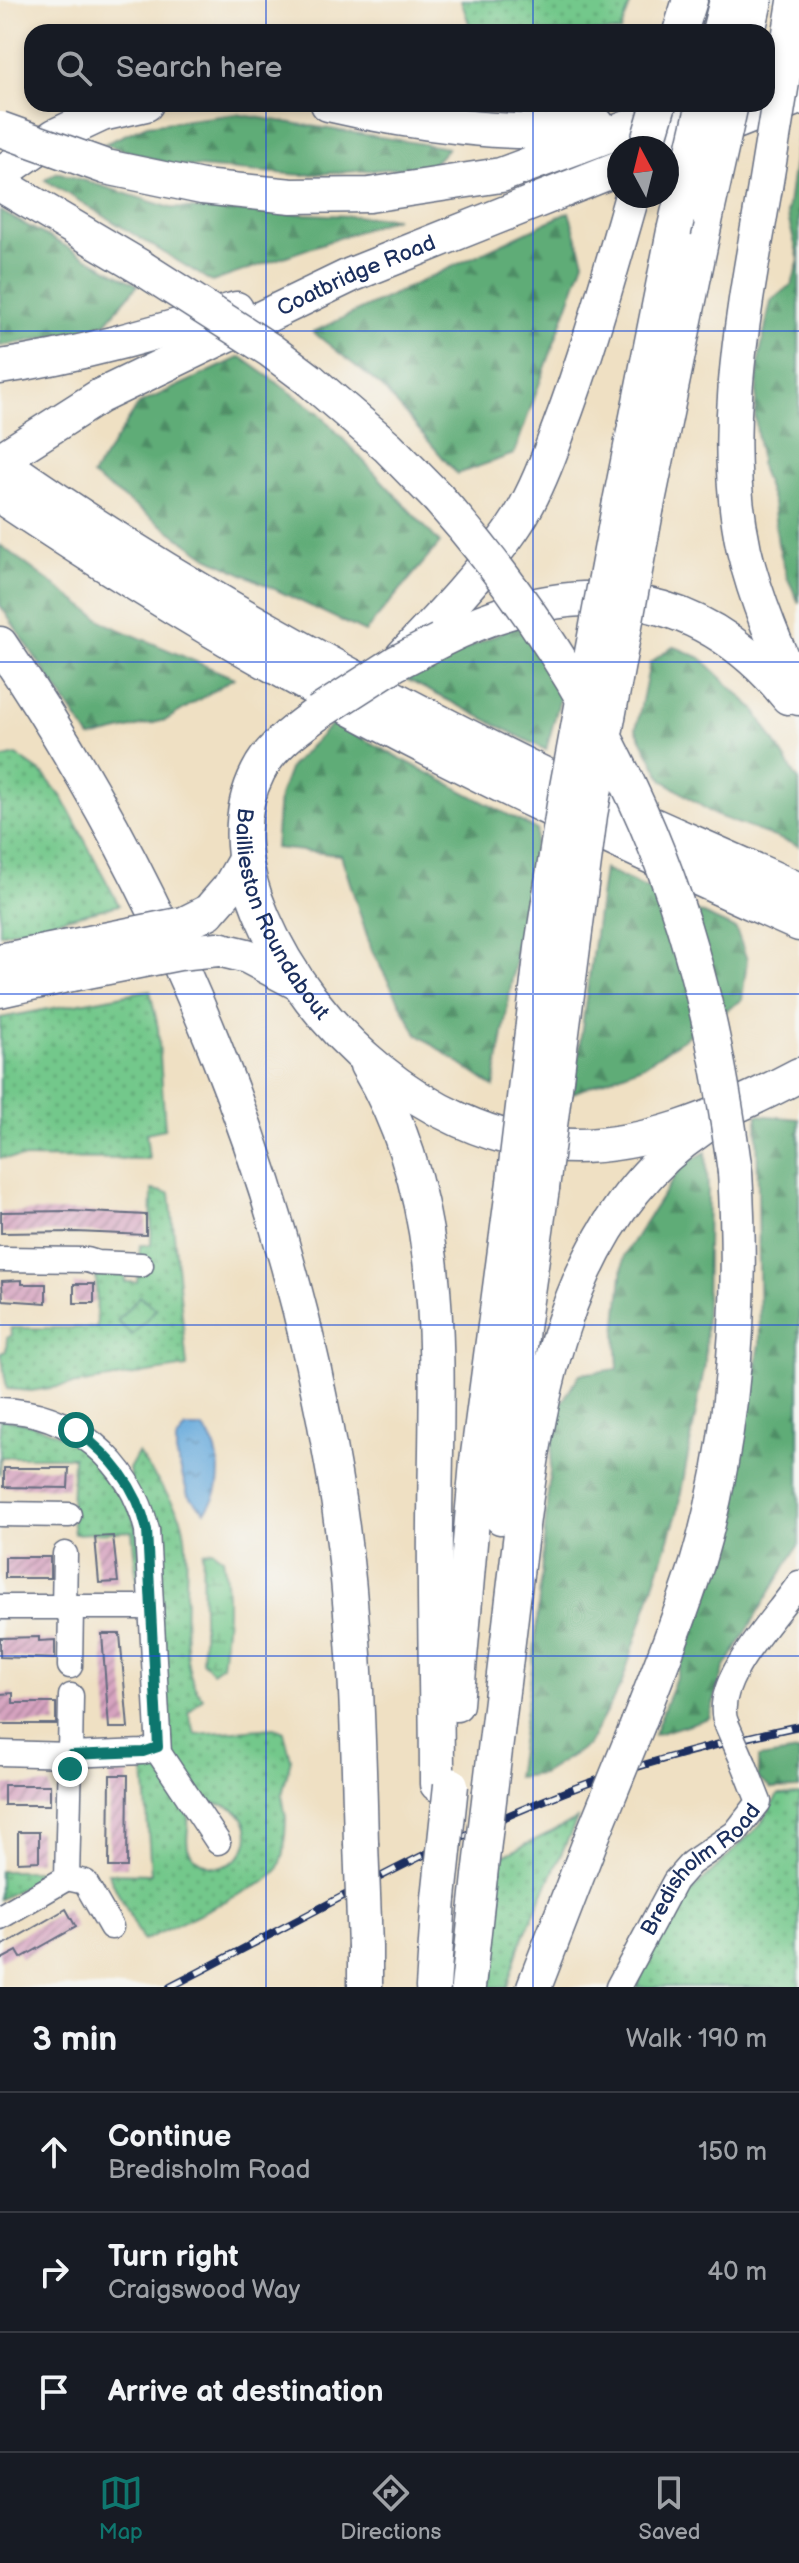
<!DOCTYPE html>
<meta charset="utf-8">
<style>
:root{--surface:#171b24;--page:#242831;--text:#f1f3f6;--muted:#9ea1a6;--line:#363941;--accent:#0f766e}
body{margin:0;font-family:"Balsamiq Sans",sans-serif;background:var(--page);color:var(--text)}
.compass{position:absolute;left:607px;top:136px;width:72px;height:72px;border-radius:50%;background:var(--surface);box-shadow:0 4px 12px #0003;rotate:353deg}
.stop{position:absolute;width:24px;height:24px;margin:-18px;border:6px solid #0f766e;border-radius:50%;background:#fff}
.stop.end{background:#0f766e;border-color:#fff;box-shadow:0 2px 8px #0008}
.list{margin:0;padding:0;list-style:none}
h2{display:flex;justify-content:space-between;align-items:center;height:104px;margin:0;padding:0 32px;font-size:34px}
h2 small{font-size:26px;font-weight:400;color:var(--muted)}
.list li{display:grid;grid-template-columns:52px 1fr auto;gap:24px;align-items:center;box-sizing:border-box;height:120px;padding:0 32px;border-top:2px solid var(--line)}
.list b{display:block;font-size:30px;white-space:nowrap}
.list p{margin:0;font-size:26px;white-space:nowrap;color:var(--muted)}
.list em{font-size:26px;font-style:normal;color:var(--muted)}
.icon{flex:none;width:44px;height:44px;fill:none;stroke:currentColor;stroke-width:2;stroke-linecap:round;stroke-linejoin:round}
.map{position:relative;flex:none;width:799px;height:1987px;overflow:hidden}
.search{position:absolute;background:var(--surface);box-shadow:0 4px 12px #0003;left:24px;right:24px;top:24px;height:88px;display:flex;align-items:center;gap:20px;box-sizing:border-box;padding:0 28px;border-radius:24px;color:var(--muted);font-size:30px}
.sheet{height:464px;background:var(--surface)}
nav{display:flex;justify-content:space-around;align-items:center;box-sizing:border-box;height:112px;border-top:2px solid var(--line);background:var(--surface);font-size:22px;color:var(--muted)}
nav a{display:grid;justify-items:center;gap:4px}
nav .on{color:var(--accent)}
.map>svg:first-child{display:block}
.grass{fill:url(#grass-dots);stroke:#477c74;stroke-width:2}
.forest{fill:url(#forest-firs);stroke:#3c6e6a;stroke-width:2}
.wetland{fill:url(#wetland-marsh);stroke:#477c74;stroke-width:2}
.park{fill:url(#park-crowns);stroke:#477c74;stroke-width:2}
.water{fill:url(#water-ripples);stroke:#416c9d;stroke-width:2}
.building{fill:url(#building-hatch)}
.lines{fill:none;stroke-linecap:round;stroke-linejoin:round}
.minor-casing{stroke:#656d81;stroke-width:27}
.highway-casing{stroke:#656d81;stroke-width:37}
.minor{stroke:#fff;stroke-width:24}
.highway{stroke:#fff;stroke-width:34}
.rail-casing{stroke:#1b2f5e;stroke-width:8}
.rail{stroke:#f6f6f2;stroke-width:5;stroke-dasharray:15;stroke-linecap:butt}
.minor-bridge-casing{stroke:#656d81;stroke-width:27;stroke-linecap:butt}
.highway-bridge-casing{stroke:#656d81;stroke-width:37;stroke-linecap:butt}
.minor-bridge{stroke:#fff;stroke-width:24}
.highway-bridge{stroke:#fff;stroke-width:34}
.route{stroke:#0f766e;stroke-width:10}
.grid{fill:none;stroke:#1d4ed8;stroke-width:2;stroke-opacity:0.55}
.labels{text-anchor:middle;dominant-baseline:central;stroke-width:8;stroke-linejoin:round;paint-order:stroke}
.street-label{font-size:22px;fill:#1b2f5e;stroke:#f6f6f2}
</style>
<div class="map">
<svg width="799" height="1987" viewBox="0 0 799 1987">
<defs>
<pattern id="grass-dots" width="8" height="8" patternUnits="userSpaceOnUse" patternTransform="scale(2)"><rect width="8" height="8" fill="#73c88b"/><path d="M2 2h.1M6 6h.1" fill="none" stroke="#5ea375" stroke-width="1.8" stroke-linecap="round"/></pattern>
<pattern id="forest-firs" width="22" height="20" patternUnits="userSpaceOnUse" patternTransform="scale(2)"><rect width="22" height="20" fill="#5eac77"/><path d="M5 1l3.5 6h-7zM16 11l3.5 6h-7z" fill="#4d8c65"/></pattern>
<pattern id="wetland-marsh" width="20" height="14" patternUnits="userSpaceOnUse" patternTransform="scale(2)"><rect width="20" height="14" fill="#73c88b"/><path d="M1 5h8M5 5V1M11 12h8M15 12V8" fill="none" stroke="#5ea375"/></pattern>
<pattern id="park-crowns" width="20" height="18" patternUnits="userSpaceOnUse" patternTransform="scale(2)"><rect width="20" height="18" fill="#73c88b"/><path d="M2 6a3 3 0 1 1 6 0M12 15a3 3 0 1 1 6 0" fill="none" stroke="#5ea375"/></pattern>
<pattern id="water-ripples" width="26" height="14" patternUnits="userSpaceOnUse" patternTransform="scale(2)"><rect width="26" height="14" fill="#67aadc"/><path d="M2 4q2-2 4 0t4 0M15 11q2-2 4 0t4 0" fill="none" stroke="#548bb6"/></pattern>
<pattern id="building-hatch" width="6" height="6" patternUnits="userSpaceOnUse" patternTransform="scale(2)"><rect width="6" height="6" fill="#d6a3bf"/><path d="M-1 1l2-2M0 6l6-6M5 7l2-2" fill="none" stroke="#ad859e"/></pattern>
</defs>
<rect width="100%" height="100%" fill="#f6f6f2"/>
<filter id="ink" filterUnits="userSpaceOnUse"><feTurbulence type="fractalNoise" baseFrequency=".0125" numOctaves="2"/><feDisplacementMap in="SourceGraphic" scale="16" xChannelSelector="R" yChannelSelector="G"/><feConvolveMatrix kernelMatrix="1 2 1 2 8 2 1 2 1" color-interpolation-filters="sRGB"/></filter>
<filter id="wash" filterUnits="userSpaceOnUse"><feTurbulence type="fractalNoise" baseFrequency=".006" numOctaves="4" result="noise"/><feDisplacementMap in="SourceGraphic" scale="32" xChannelSelector="R" yChannelSelector="G"/><feGaussianBlur stdDeviation="1.8" result="paint"/><feColorMatrix in="noise" values="0 0 0 0 0 0 0 0 0 0 0 0 0 0 0 0 0 1.4 0 .05"/><feComposite in="paint" operator="in"/></filter>
<g filter="url(#wash)">
<rect width="100%" height="100%" fill="#efe0c3"/>
<g class="grass">
<polygon points="461,0 632,0 620,32 472,32"/>
<polygon points="16,755 43,774 62,797 119,905 0,934 0,759"/>
<polygon points="150,990 158,1028 165,1129 146,1133 149,1159 0,1158 0,1018"/>
<polygon points="152,1190 170,1193 187,1367 31,1391 7,1389 1,1353 6,1351 7,1338 12,1335 11,1328 97,1328 96,1275 124,1270 125,1282 137,1282 140,1245 151,1245"/>
<path d="M0,1419C60,1424 115,1462 134,1521C140,1539 139,1563 141,1582L137,1583L132,1531L74,1534L71,1509L73,1457H1L0,1475Z"/>
<path d="M138,1453C148,1469 178,1506 182,1521C196,1568 170,1665 203,1698L188,1713L196,1734L275,1728L284,1732L291,1759L282,1795L286,1818L284,1854L278,1870L265,1882L143,1941L108,1873L151,1874L144,1770H147L146,1761C159,1770 185,1801 188,1815C191,1833 177,1852 205,1864C236,1878 263,1835 238,1812C228,1803 215,1805 203,1800L171,1758L129,1469Z"/>
<polygon points="799,1794 799,1987 637,1987 666,1916 760,1825 778,1795"/>
<polygon points="577,1819 519,1947 507,1987 487,1987 497,1859"/>
<polygon points="0,1871 57,1871 36,1887 26,1885 0,1899"/>
</g>
<g class="forest">
<polygon points="236,114 448,148 431,166 302,175 173,165 104,144 147,125"/>
<polygon points="799,125 799,603 787,577 778,544 773,503 761,469 755,415 759,359 771,301 792,284 799,260 787,213"/>
<polygon points="57,172 171,208 396,218 212,282 45,180"/>
<polygon points="0,211 138,285 101,328 0,346"/>
<polygon points="569,212 584,261 514,454 457,474 382,387 313,332"/>
<polygon points="241,357 318,412 440,543 365,632 207,557 92,476 139,404"/>
<polygon points="0,545 107,624 234,678 166,720 90,738 0,605"/>
<polygon points="519,624 561,695 546,750 404,678"/>
<polygon points="673,646 701,658 754,709 799,781 799,846 715,815 663,780 636,729 650,663"/>
<polygon points="333,723 537,830 494,1087 417,1034 372,951 341,855 275,848 279,796 290,767"/>
<polygon points="604,869 736,929 747,960 742,1000 644,1065 573,1093"/>
<polygon points="757,1115 799,1119 799,1544 724,1669 709,1718 654,1735 724,1551 760,1344"/>
<polygon points="706,1152 708,1191 705,1364 677,1514 621,1685 588,1745 542,1774 516,1777 534,1655 555,1413 580,1374 618,1369 616,1333 624,1255 682,1165"/>
<polygon points="799,1752 799,1788 772,1789 758,1779 758,1758"/>
</g>
<path class="wetland" d="M212,1550L223,1558C230,1601 227,1622 222,1665L212,1672L202,1661C205,1624 201,1589 203,1552Z"/>
<polygon class="park" points="140,1296 156,1309 132,1335 117,1321"/>
<path class="water" d="M186,1428H202C223,1448 225,1490 205,1511L188,1495L176,1453V1441Z"/>
<g id="blocks">
<g class="building">
<polygon points="70,1211 146,1215 146,1235 76,1232 1,1233 1,1212"/>
<polygon points="22,1280 22,1284 46,1284 46,1303 3,1300 2,1281"/>
<rect x="74" y="1284" width="20" height="19"/>
<polygon points="4,1468 69,1468 68,1488 4,1487"/>
<polygon points="113,1536 118,1582 99,1583 95,1537"/>
<rect x="5" y="1557" width="45" height="21"/>
<polygon points="102,1634 120,1634 128,1728 109,1728"/>
<polygon points="39,1637 39,1641 55,1640 55,1659 0,1657 0,1638"/>
<polygon points="13,1693 13,1703 56,1703 56,1724 0,1724 0,1694"/>
<polygon points="110,1775 128,1775 127,1867 109,1867"/>
<rect x="4" y="1785" width="46" height="20"/>
<polygon points="18,1832 39,1832 39,1861 18,1862"/>
<polygon points="66,1909 76,1927 21,1958 17,1951 0,1960 0,1947"/>
</g>
</g>
</g>
<g filter="url(#ink)">
<use href="#blocks" fill-opacity="0" stroke="#656d81" stroke-width="2"/>
<g class="lines">
<defs>
<g id="minor">
<polyline points="0,1259 87,1260 97,1263 141,1265"/>
<path d="M0,1410C71,1411 131,1461 147,1530L159,1753L218,1842"/>
<polyline points="0,1514 69,1515"/>
<polyline points="0,1607 151,1607"/>
<polyline points="64,1609 65,1554"/>
<polyline points="70,1666 71,1609"/>
<path d="M727,1725C708,1684 776,1618 799,1583"/>
<polyline points="0,1753 70,1755 71,1696"/>
<polyline points="67,1878 85,1882 111,1927"/>
<polyline points="0,1917 67,1878 70,1755 143,1752 158,1747"/>
<path id="s1" d="M618,1987L675,1881L691,1863L735,1833L759,1802L744,1764"/>
</g>
<g id="highway">
<polyline points="680,32 690,0"/>
<polyline points="719,32 727,0"/>
<polyline points="748,32 755,0"/>
<path d="M328,104C397,120 530,143 597,124"/>
<polyline points="667,149 799,97"/>
<polyline points="106,167 202,187 292,196 369,195 501,175 692,104"/>
<polyline points="0,174 55,136 102,114 146,104"/>
<polyline points="0,184 142,268"/>
<path d="M765,187C745,305 718,431 744,550C756,601 778,651 799,698"/>
<path d="M0,367C81,355 158,332 236,309"/>
<polyline points="310,380 388,447 438,498"/>
<path id="s2" d="M0,460L100,396L351,275L619,168"/>
<path d="M0,461C172,582 357,683 545,775C628,816 715,851 799,890"/>
<path d="M0,496C97,561 196,623 299,680C461,770 630,848 799,924"/>
<polyline points="620,502 674,231"/>
<polyline points="647,506 707,212"/>
<path d="M439,641C565,576 694,580 788,697"/>
<path d="M0,644C171,895 284,1175 334,1474C355,1596 358,1720 361,1843"/>
<path d="M402,657C441,616 481,574 513,528C532,501 546,465 557,434C587,356 609,276 632,196"/>
<path id="s3" d="M318,713C296,729 271,746 258,772C234,818 243,873 263,918C311,1030 426,1133 551,1145C638,1153 723,1115 799,1075"/>
<polyline points="208,912 229,888 245,860"/>
<polyline points="218,949 247,956 296,982"/>
<polyline points="0,961 65,948"/>
<polyline points="0,990 72,974"/>
<path d="M367,1065C451,1205 436,1365 435,1522C434,1610 437,1697 437,1784"/>
<polyline points="501,1517 522,1328 542,1188"/>
<polyline points="456,1704 477,1462 514,1182"/>
<path d="M638,1724C659,1671 680,1618 697,1564C735,1437 743,1303 735,1172"/>
<path d="M490,1792C499,1719 507,1646 516,1574C535,1416 558,1224 702,1128"/>
<polyline points="365,1987 365,1947"/>
<polyline points="433,1987 439,1898"/>
<polyline points="468,1987 480,1876"/>
<polyline points="534,1987 592,1837"/>
</g>
</defs>
<use href="#minor" class="minor-casing"/>
<use href="#highway" class="highway-casing"/>
<use href="#minor" class="minor"/>
<use href="#highway" class="highway"/>
<defs>
<path id="rail" d="M170,1987C301,1920 433,1843 570,1790C643,1762 722,1742 799,1726"/>
</defs>
<use href="#rail" class="rail-casing"/>
<use href="#rail" class="rail"/>
<defs>
<polyline id="minor-bridge" points="727,1725 744,1764"/>
<g id="highway-bridge">
<polyline points="0,129 106,167"/>
<polyline points="646,148 659,104"/>
<polyline points="765,187 795,2"/>
<polyline points="707,212 731,104"/>
<polyline points="674,231 704,104"/>
<polyline points="142,268 270,350 310,380"/>
<path d="M438,498C553,627 644,785 691,951C712,1023 725,1097 735,1172"/>
<polyline points="318,713 396,663 439,641"/>
<polyline points="65,948 184,924 208,912"/>
<polyline points="72,974 179,953 218,949"/>
<polyline points="514,1182 543,940 565,798 620,502"/>
<polyline points="542,1188 590,815 647,506"/>
<polyline points="592,1837 638,1724"/>
<polyline points="361,1843 365,1947"/>
<polyline points="480,1876 490,1792"/>
<polyline points="439,1898 451,1785"/>
</g>
</defs>
<use href="#minor-bridge" class="minor-bridge-casing"/>
<use href="#highway-bridge" class="highway-bridge-casing"/>
<use href="#minor-bridge" class="minor-bridge"/>
<use href="#highway-bridge" class="highway-bridge"/>
</g>
</g>
<g class="lines" filter="url(#ink)">
<path class="route" d="M70,1769V1755L143,1752L158,1747L147,1530C137,1487 111,1456 76,1430"/>
</g>
<path class="grid" d="M266,0V32M533,0V32M266,104V1987M533,104V1987M0,331H799M0,662H799M0,994H799M0,1325H799M0,1656H799"/>
<g class="labels">
<g class="street-label">
<text stroke="none"><textPath href="#s2" startOffset="402">Coatbridge Road</textPath></text>
<text stroke="none"><textPath href="#s3" startOffset="238">Baillieston Roundabout</textPath></text>
<text stroke="none"><textPath href="#s1" startOffset="146">Bredisholm Road</textPath></text>
</g>
</g>
</svg>
<svg class="compass" viewBox="-18 -18 36 36"><path d="M0-13l5 13h-10z" fill="#e53935"/><path d="M0 13l5-13h-10z" fill="#9ea1a6"/></svg>
<div class="stop" style="left:76px;top:1430px"></div>
<div class="stop end" style="left:70px;top:1769px"></div>
<div class="search"><svg class="icon" aria-label="search" viewBox="0 0 24 24"><circle cx="10" cy="10" r="6"/><path d="M15 15l6 6"/></svg>Search here</div>
</div>
<section class="sheet">
<h2>3 min<small>Walk · 190 m</small></h2>
<ul class="list">
<li><svg class="icon" aria-label="ahead" viewBox="0 0 24 24"><path d="M12 20V5M6 11l6-6 6 6"/></svg><div><b>Continue</b><p>Bredisholm Road</p></div><em>150 m</em></li>
<li><svg class="icon" aria-label="right" viewBox="0 0 24 24"><path d="M7 20v-9h11M14 6l5 5-5 5"/></svg><div><b>Turn right</b><p>Craigswood Way</p></div><em>40 m</em></li>
<li><svg class="icon" aria-label="arrive" viewBox="0 0 24 24"><path d="M6 21V4h12l-3 4 3 4H6"/></svg><div><b>Arrive at destination</b></div></li>
</ul>
</section>
<nav>
<a class="on"><svg class="icon" aria-label="map" viewBox="0 0 24 24"><path d="M3 6l6-2 6 2 6-2v14l-6 2-6-2-6 2zM9 4v14M15 6v14"/></svg>Map</a>
<a><svg class="icon" aria-label="directions" viewBox="0 0 24 24"><path d="M12 3l9 9-9 9-9-9zM9 14v-3h6M13 9l2 2-2 2"/></svg>Directions</a>
<a><svg class="icon" aria-label="saved" viewBox="0 0 24 24"><path d="M7 4h10v16l-5-4-5 4z"/></svg>Saved</a>
</nav>
